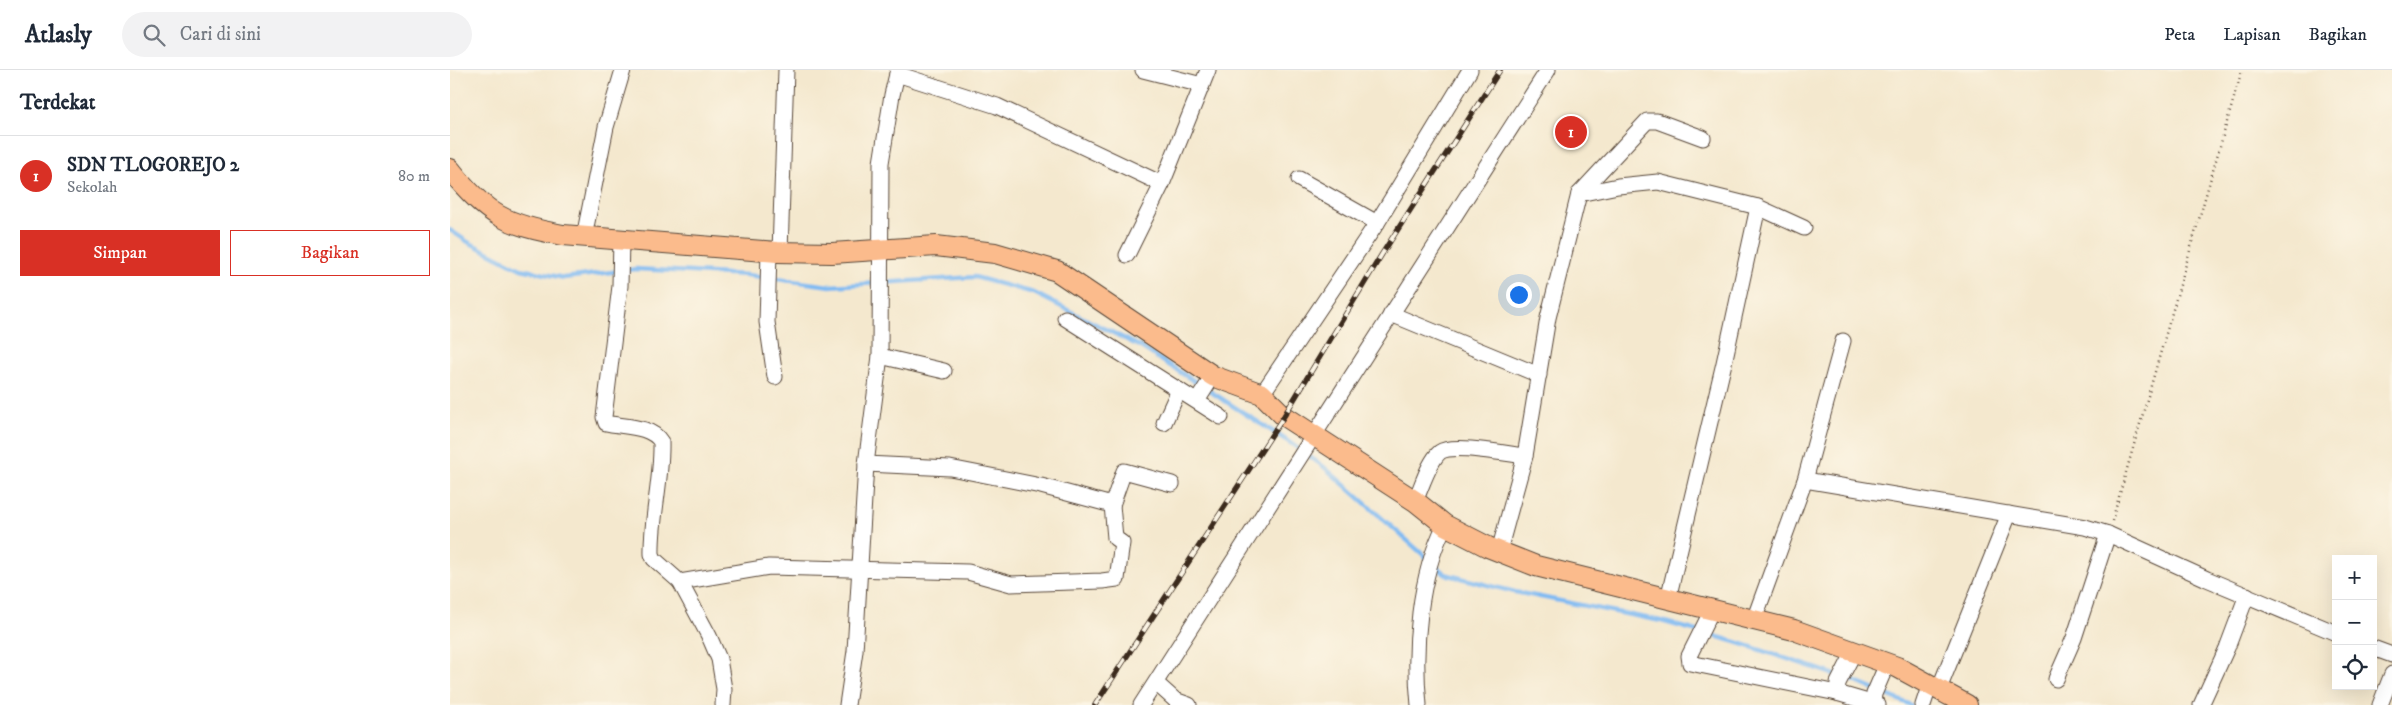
<!DOCTYPE html>
<html lang="id">
<meta charset="utf-8">
<style>
:root{--surface:#fff;--page:#f2f2f3;--text:#1f2937;--muted:#747a83;--line:#e0e1e3;--accent:#d93025}
body{margin:0;font-family:"IM FELL DW Pica",serif;background:var(--page);color:var(--text)}
.controls{position:absolute;right:15px;bottom:15px;display:grid;overflow:hidden;border-radius:0px;box-shadow:0 5px 20px #0002}
.controls button{width:45px;height:45px;display:grid;place-items:center;padding:0;border:0;border-bottom:1px solid var(--line);background:var(--surface);color:var(--text);font:25px sans-serif}
.you{position:absolute;left:1068px;top:224px;width:18px;height:18px;margin:-12px;border:4px solid #fff;border-radius:50%;background:#1a73e8;box-shadow:0 0 0 8px #1a73e833}
.badge{display:grid;place-items:center;width:32px;height:32px;border-radius:50%;background:var(--accent);color:#fff;font-size:16px;font-weight:700}
.pin{position:absolute;translate:-50% -50%;border:2px solid #fff;box-shadow:0 1px 5px #0006}
.list{margin:0;padding:0;list-style:none}
h2{display:flex;justify-content:space-between;align-items:center;height:65px;margin:0;padding:0 20px;font-size:21px}
h2 small{font-size:16px;font-weight:400;color:var(--muted)}
.list li{display:grid;grid-template-columns:32px 1fr auto;gap:15px;align-items:center;box-sizing:border-box;height:80px;padding:0 20px;border-top:1px solid var(--line)}
.list b{display:block;font-size:19px;white-space:nowrap}
.list p{margin:0;font-size:16px;white-space:nowrap;color:var(--muted)}
.list em{font-size:16px;font-style:normal;color:var(--muted)}
.actions{display:flex;gap:10px;padding:15px 20px}
.actions a{flex:1;padding:11px 0;border:1px solid var(--accent);border-radius:0px;text-align:center;font-size:18px;color:var(--accent)}
.actions .main{background:var(--accent);color:#fff}
.icon{flex:none;width:28px;height:28px;fill:none;stroke:currentColor;stroke-width:2;stroke-linecap:round;stroke-linejoin:round}
.map{position:relative;flex:none;width:1942px;height:635px;overflow:hidden}
header{display:flex;align-items:center;gap:30px;box-sizing:border-box;height:70px;padding:0 25px;background:var(--surface);border-bottom:1px solid var(--line)}
header strong{font-size:24px}
nav{display:flex;gap:28px;margin-inline-start:auto;font-size:18px}
.search{width:350px;height:45px;background:var(--page);display:flex;align-items:center;gap:12px;box-sizing:border-box;padding:0 18px;border-radius:28px;color:var(--muted);font-size:19px}
main{display:flex}
aside{flex:1;background:var(--surface)}
.map>svg:first-child{display:block}
.lines{fill:none;stroke-linecap:round;stroke-linejoin:round}
.stream{stroke:#82bbf2;stroke-width:4.5}
.minor-casing{stroke:#574638;stroke-width:17}
.major-casing{stroke:#574638;stroke-width:22}
.path{stroke:#574638;stroke-width:2.5;stroke-dasharray:1 4;stroke-linecap:butt}
.minor{stroke:#fff;stroke-width:15}
.major{stroke:#fbbb8c;stroke-width:20}
.rail-casing{stroke:#3b2a1e;stroke-width:5.5}
.rail{stroke:#fcf5e5;stroke-width:4;stroke-dasharray:11;stroke-linecap:butt}
</style>
<header>
<strong>Atlasly</strong>
<div class="search"><svg class="icon" aria-label="search" viewBox="0 0 24 24"><circle cx="10" cy="10" r="6"/><path d="M15 15l6 6"/></svg>Cari di sini</div>
<nav><a>Peta</a><a>Lapisan</a><a>Bagikan</a></nav>
</header>
<main>
<aside>
<h2>Terdekat<small></small></h2>
<ul class="list">
<li><span class="badge">1</span><div><b>SDN TLOGOREJO 2</b><p>Sekolah</p></div><em>80 m</em></li>
</ul>
<div class="actions"><a class="main">Simpan</a><a>Bagikan</a></div>
</aside>
<div class="map">
<svg width="1942" height="635" viewBox="0 0 1942 635">
<rect width="100%" height="100%" fill="#fcf5e5"/>
<filter id="ink" filterUnits="userSpaceOnUse"><feTurbulence type="fractalNoise" baseFrequency=".02" numOctaves="2"/><feDisplacementMap in="SourceGraphic" scale="10" xChannelSelector="R" yChannelSelector="G"/><feConvolveMatrix kernelMatrix="1 2 1 2 8 2 1 2 1" color-interpolation-filters="sRGB"/></filter>
<filter id="wash" filterUnits="userSpaceOnUse"><feTurbulence type="fractalNoise" baseFrequency=".0096" numOctaves="4" result="noise"/><feDisplacementMap in="SourceGraphic" scale="20" xChannelSelector="R" yChannelSelector="G"/><feGaussianBlur stdDeviation="1.12" result="paint"/><feColorMatrix in="noise" values="0 0 0 0 0 0 0 0 0 0 0 0 0 0 0 0 0 1.4 0 .05"/><feComposite in="paint" operator="in"/></filter>
<g filter="url(#wash)">
<rect width="100%" height="100%" fill="#f4e8ce"/>
<g class="lines">
<polyline class="stream" points="0,160 18,172 71,199 114,208 186,199 297,205 380,216 525,207 584,223 691,277 836,370 873,396 995,504 1065,522 1211,551 1286,572 1404,611 1461,635"/>
</g>
</g>
<g filter="url(#ink)">
<g class="lines">
<defs>
<g id="minor">
<polyline points="693,0 752,15"/>
<polyline points="447,4 547,36 712,114"/>
<polyline points="849,109 927,153"/>
<polyline points="1129,124 1168,116 1208,112 1308,137 1354,158"/>
<polyline points="134,167 156,57 173,0"/>
<path d="M171,169L170,216L154,347L156,353C173,357 201,355 211,372C212,410 201,447 202,484L204,489L230,512L259,566L269,589L274,619L273,635"/>
<polyline points="319,182 317,252 325,307"/>
<polyline points="330,182 336,0"/>
<polyline points="677,185 712,114 758,0"/>
<polyline points="941,244 1089,305"/>
<polyline points="615,248 771,347"/>
<polyline points="430,286 494,301"/>
<polyline points="812,324 927,153 1020,0"/>
<polyline points="747,331 763,306"/>
<polyline points="714,353 729,320"/>
<polyline points="416,394 500,398 591,416 662,435"/>
<polyline points="1355,410 1635,457 1658,464 1757,509 1886,563"/>
<path d="M965,431C971,419 979,391 990,382C1002,373 1058,384 1075,386"/>
<polyline points="1049,481 1075,386 1098,248 1129,124 1197,51 1207,51 1253,68"/>
<polyline points="230,512 319,497 518,502 561,514 652,511 667,509 672,473 665,468 662,435 674,401 722,414"/>
<polyline points="1218,529 1274,293 1308,137"/>
<polyline points="1262,540 1239,586 1240,593 1387,623 1428,635"/>
<polyline points="1304,550 1355,410 1393,271"/>
<polyline points="1923,578 1942,585"/>
<polyline points="1606,609 1624,568 1658,464"/>
<polyline points="706,613 725,630 739,635"/>
<polyline points="1489,619 1559,444"/>
<polyline points="1387,623 1388,613 1404,582"/>
<polyline points="1423,633 1424,624 1437,594"/>
<polyline points="397,635 405,581 416,394 430,286 431,93 442,25 448,0"/>
<polyline points="691,635 1098,0"/>
<path d="M969,635C963,578 969,506 995,455"/>
<polyline points="1473,635 1480,614"/>
<polyline points="1751,635 1777,578 1797,525"/>
<polyline points="1930,635 1942,604"/>
</g>
<path id="major" d="M0,99C36,145 56,155 113,165L327,182L382,183L486,176L545,183L607,201L763,306L812,324L834,346L965,431L995,455L1038,477L1086,496L1344,560L1447,597L1517,635"/>
</defs>
<use href="#minor" class="minor-casing"/>
<use href="#major" class="major-casing"/>
<polyline class="path" points="1662,451 1792,0"/>
<use href="#minor" class="minor"/>
<use href="#major" class="major"/>
<defs>
<polyline id="rail" points="645,635 834,346 932,184 1050,0"/>
</defs>
<use href="#rail" class="rail-casing"/>
<use href="#rail" class="rail"/>
</g>
</g>
</svg>
<div class="controls">
<button>+</button>
<button>−</button>
<button><svg class="icon" aria-label="locate" viewBox="0 0 24 24"><circle cx="12" cy="12" r="6"/><path d="M12 2v4M12 18v4M2 12h4M18 12h4"/></svg></button>
</div>
<div class="you"></div>
<div class="pin badge" style="left:1121px;top:62px">1</div>
</div>
</main>
